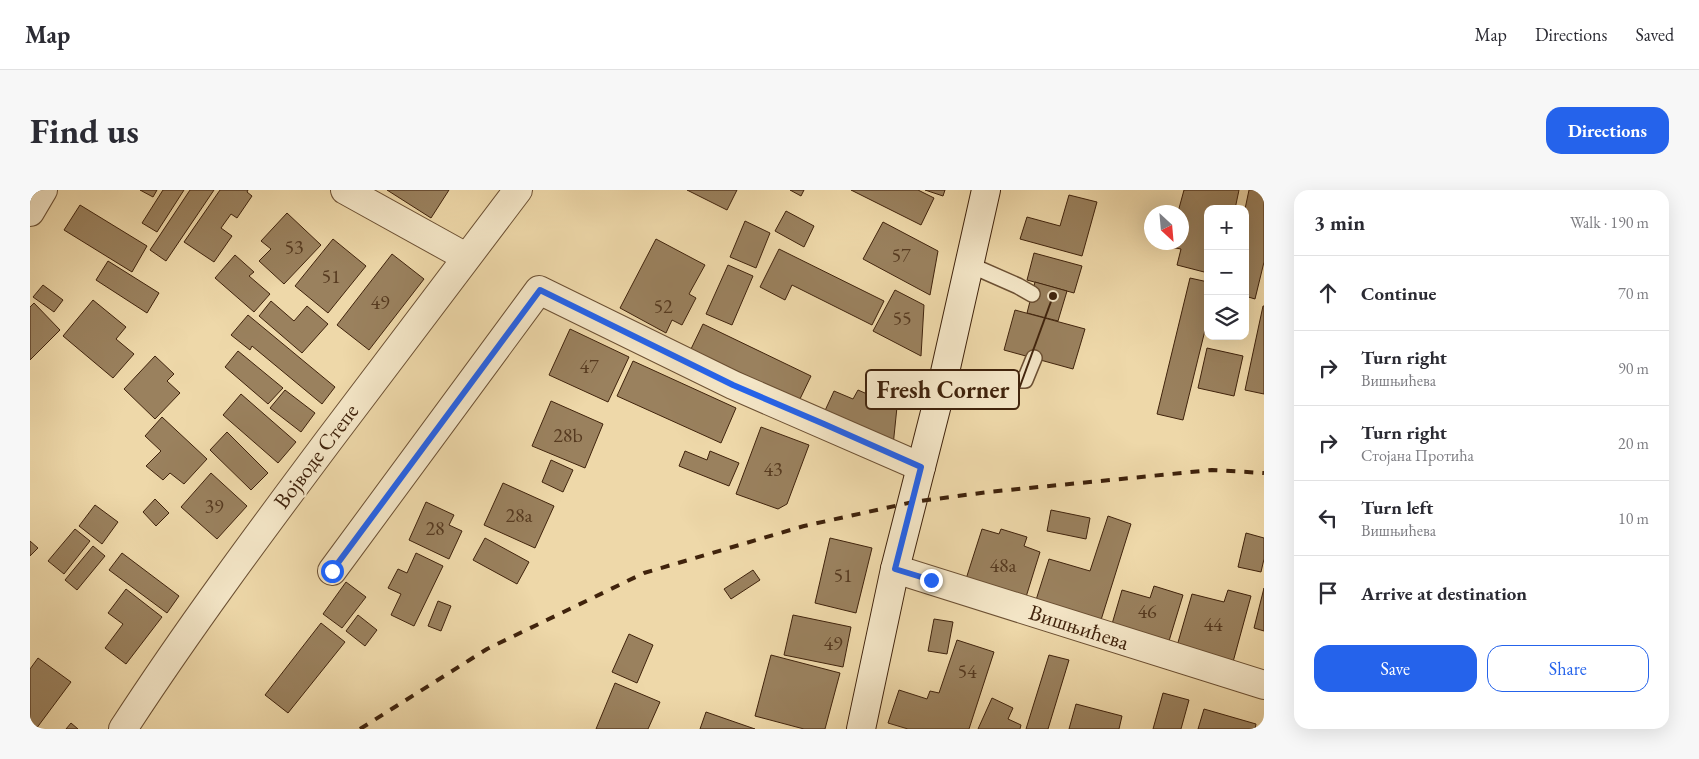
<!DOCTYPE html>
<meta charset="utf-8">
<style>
:root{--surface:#fff;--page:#f7f7f7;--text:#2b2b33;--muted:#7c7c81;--line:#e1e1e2;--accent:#2563eb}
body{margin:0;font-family:"EB Garamond",serif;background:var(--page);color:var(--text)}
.controls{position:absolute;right:15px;top:15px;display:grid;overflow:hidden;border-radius:10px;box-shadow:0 5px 20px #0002}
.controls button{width:45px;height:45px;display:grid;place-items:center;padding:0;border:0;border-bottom:1px solid var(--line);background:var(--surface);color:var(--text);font:25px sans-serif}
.compass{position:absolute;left:1114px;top:15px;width:45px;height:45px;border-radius:50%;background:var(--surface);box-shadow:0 5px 20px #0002;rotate:154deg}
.stop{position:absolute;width:15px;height:15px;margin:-11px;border:4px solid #2563eb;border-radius:50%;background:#fff}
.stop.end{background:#2563eb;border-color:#fff;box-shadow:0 1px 5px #0008}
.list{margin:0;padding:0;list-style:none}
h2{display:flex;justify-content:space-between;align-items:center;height:65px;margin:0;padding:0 20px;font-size:21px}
h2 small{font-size:16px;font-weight:400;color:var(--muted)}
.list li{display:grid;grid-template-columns:32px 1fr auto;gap:15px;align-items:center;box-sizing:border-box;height:75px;padding:0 20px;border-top:1px solid var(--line)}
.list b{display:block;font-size:19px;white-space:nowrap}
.list p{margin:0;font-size:16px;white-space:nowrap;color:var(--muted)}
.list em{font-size:16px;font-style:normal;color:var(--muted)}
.actions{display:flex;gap:10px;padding:15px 20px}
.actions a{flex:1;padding:11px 0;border:1px solid var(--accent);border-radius:15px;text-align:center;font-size:18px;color:var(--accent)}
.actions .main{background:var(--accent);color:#fff}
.icon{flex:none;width:28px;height:28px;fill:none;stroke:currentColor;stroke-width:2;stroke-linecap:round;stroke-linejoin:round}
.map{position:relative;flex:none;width:1234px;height:539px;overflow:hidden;border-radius:15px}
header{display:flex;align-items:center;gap:30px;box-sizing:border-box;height:70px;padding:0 25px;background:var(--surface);border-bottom:1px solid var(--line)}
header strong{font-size:24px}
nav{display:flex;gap:28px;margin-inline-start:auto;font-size:18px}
.intro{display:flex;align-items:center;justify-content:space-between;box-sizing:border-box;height:120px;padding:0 30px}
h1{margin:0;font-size:35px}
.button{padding:12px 22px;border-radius:15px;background:var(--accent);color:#fff;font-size:18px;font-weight:700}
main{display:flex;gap:30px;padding:0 30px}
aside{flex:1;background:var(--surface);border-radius:15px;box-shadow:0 5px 20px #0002}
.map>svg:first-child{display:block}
.building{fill:#9a815e;stroke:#40230c}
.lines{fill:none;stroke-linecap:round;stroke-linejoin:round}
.service-casing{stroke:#6c5033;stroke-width:18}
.minor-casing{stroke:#6c5033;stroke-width:30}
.secondary-casing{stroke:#40230c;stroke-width:30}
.service{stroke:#f4e6c7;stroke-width:15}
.minor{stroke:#f4e6c7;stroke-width:28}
.secondary{stroke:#f4e6c7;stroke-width:28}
.rail{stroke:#40230c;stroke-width:4;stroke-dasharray:9 9;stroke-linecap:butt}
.route{stroke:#2563eb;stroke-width:6}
.labels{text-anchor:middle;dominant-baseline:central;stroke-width:4.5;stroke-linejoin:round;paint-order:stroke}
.number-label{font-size:20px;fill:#563a20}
.street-label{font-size:22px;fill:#40230c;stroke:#f4e6c7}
.leader{fill:none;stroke:#40230c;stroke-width:2}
.callout-dot{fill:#40230c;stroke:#f4e6c7;stroke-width:2}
.callout{fill:#f4e6c7;stroke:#40230c;stroke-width:2}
.callout-label{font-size:24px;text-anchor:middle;font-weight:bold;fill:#40230c}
</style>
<header>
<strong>Map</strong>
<nav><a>Map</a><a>Directions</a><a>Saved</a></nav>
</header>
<div class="intro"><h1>Find us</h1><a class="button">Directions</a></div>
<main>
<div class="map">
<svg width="1234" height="539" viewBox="0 0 1234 539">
<rect width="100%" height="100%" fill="#eed8a9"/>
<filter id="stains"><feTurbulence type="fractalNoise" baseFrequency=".004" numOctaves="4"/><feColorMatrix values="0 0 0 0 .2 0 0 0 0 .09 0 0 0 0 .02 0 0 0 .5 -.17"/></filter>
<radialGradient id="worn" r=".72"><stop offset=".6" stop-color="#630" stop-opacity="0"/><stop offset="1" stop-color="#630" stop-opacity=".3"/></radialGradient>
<g class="building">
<polygon points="110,0 127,0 123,7"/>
<polygon points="133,0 154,0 127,42 112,33"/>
<polygon points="160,0 184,0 136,71 120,60"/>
<polygon points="190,0 218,0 217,2 222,6 207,28 201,24 191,38 202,46 184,72 154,52"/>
<polygon points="357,0 419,0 401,28"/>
<polygon points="657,0 707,0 697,20"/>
<polygon points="760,0 774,0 771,6"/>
<polygon points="821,0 888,0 904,8 891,35"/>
<polygon points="895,0 915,0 913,6"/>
<polygon points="1154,0 1209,0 1205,19 1178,19 1178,83 1147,75 1151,59 1140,57 1141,52 1152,52 1152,22 1148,22"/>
<polygon points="1219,0 1234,0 1234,72 1225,109 1215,106 1215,19"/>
<polygon points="1039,5 1067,12 1052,66 990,49 997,27 1030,36"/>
<polygon points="50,15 117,56 102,82 34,40"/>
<polygon points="756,21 784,36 774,57 745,41"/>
<polygon points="257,23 291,55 254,94 229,71 241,59 231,51"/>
<polygon points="715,31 740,43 726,78 700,67"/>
<polygon points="853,32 908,61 900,105 833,69"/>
<polygon points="303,49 336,76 298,123 265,96"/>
<polygon points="626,49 675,75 659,104 666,108 652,135 642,130 636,143 590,118"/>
<polygon points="749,59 854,111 842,135 762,95 755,110 730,97"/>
<polygon points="1004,63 1052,76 1044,103 997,90"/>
<polygon points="362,64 394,89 339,160 307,135"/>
<polygon points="205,65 224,82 219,86 240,104 224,122 185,88"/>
<polygon points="78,71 129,103 117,123 66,90"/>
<polygon points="698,75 723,86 702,135 676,124"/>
<polygon points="1160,88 1178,92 1178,128 1153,230 1127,224"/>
<polygon points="1005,92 1037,101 1028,131 997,123"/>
<polygon points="13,95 33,110 24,122 3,107"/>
<polygon points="865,100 894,115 891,166 843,141"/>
<polygon points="63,110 96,137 86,149 104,164 83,188 33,146"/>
<polygon points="241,111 264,131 277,116 298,134 272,163 229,126"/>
<polygon points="4,113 30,140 0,170 0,117"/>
<polygon points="1233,116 1234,116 1234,204 1215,200"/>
<polygon points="985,120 1055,139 1043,179 974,160"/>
<polygon points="218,125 305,197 292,214 222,156 220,160 201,145"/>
<polygon points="673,134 781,186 769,211 661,159"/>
<polygon points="540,139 599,167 578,212 519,185"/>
<polygon points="1177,158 1213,166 1204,206 1168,198"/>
<polygon points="208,161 253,198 238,214 195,177"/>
<polygon points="125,166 144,184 137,191 150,203 125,229 94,199"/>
<polygon points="603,171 706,218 691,253 587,206"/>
<polygon points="255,200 285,223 271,242 240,218"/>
<polygon points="828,200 867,217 863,256 793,225 804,201 823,209"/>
<polygon points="211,204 266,252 248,273 193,225"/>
<polygon points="521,211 573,234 555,278 502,256"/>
<polygon points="132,227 177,269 154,294 140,283 133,290 116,276 131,261 115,246"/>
<polygon points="731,237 779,255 757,314 748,319 706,304"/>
<polygon points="197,242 238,283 221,300 180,260"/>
<polygon points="655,261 677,270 680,261 709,273 699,296 649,276"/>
<polygon points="521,270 543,280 533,302 512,292"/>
<polygon points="181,283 217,316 187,349 151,317"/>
<polygon points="473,293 524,316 505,358 454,335"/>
<polygon points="125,309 139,323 126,336 113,322"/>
<polygon points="396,312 424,325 419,335 432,341 419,369 379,350"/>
<polygon points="65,315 88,332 72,354 49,336"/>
<polygon points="1021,320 1060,328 1056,349 1017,341"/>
<polygon points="1078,326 1101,334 1071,430 1006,410 1019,369 1060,381"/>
<polygon points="45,339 60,351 34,384 18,371"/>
<polygon points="952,339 969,344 971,339 997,347 994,356 1010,362 996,407 936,389"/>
<polygon points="1216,343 1234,348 1234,369 1231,382 1208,377"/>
<polygon points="455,348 499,372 487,394 443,370"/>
<polygon points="800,348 842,358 826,423 785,413"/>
<polygon points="0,351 8,358 0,366"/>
<polygon points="63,356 75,366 47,400 35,390"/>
<polygon points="92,363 149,406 137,423 79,380"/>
<polygon points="386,363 413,376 384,436 361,425 371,404 358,398 368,379 377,383"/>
<polygon points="723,380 730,390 701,409 694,399"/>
<polygon points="316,392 336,407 312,438 293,424"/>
<polygon points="1124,396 1153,405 1139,451 1082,434 1092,400 1120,408"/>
<polygon points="1234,398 1234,441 1224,438"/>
<polygon points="96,399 132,427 96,474 75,458 93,434 78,423"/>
<polygon points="1198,400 1221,406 1203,472 1147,456 1162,404 1194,412"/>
<polygon points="408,411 421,416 411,441 398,436"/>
<polygon points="328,425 347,440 335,456 316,441"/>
<polygon points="763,425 821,437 813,477 754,465"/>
<polygon points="904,429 923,432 917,464 898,461"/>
<polygon points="291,433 315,452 258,523 235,505"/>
<polygon points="599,444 623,455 607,493 582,482"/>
<polygon points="927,450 964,462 939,539 878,539 858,533 869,500 897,509 900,501 909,503"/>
<polygon points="741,465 810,483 795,539 774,539 725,526"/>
<polygon points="1019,465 1039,470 1018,539 996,539"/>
<polygon points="8,468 41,492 6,539 2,539 0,537 0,479"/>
<polygon points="585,493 630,512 618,539 566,539"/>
<polygon points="1133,503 1159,510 1151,539 1123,539"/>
<polygon points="962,508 983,518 978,529 991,535 990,539 948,539"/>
<polygon points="1046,514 1092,526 1089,539 1039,539"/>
<polygon points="1174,519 1226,534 1225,539 1168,539"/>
<polygon points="676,522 725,539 670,539"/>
<polygon points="41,533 48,539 36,539"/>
</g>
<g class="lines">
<defs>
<g id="service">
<polyline points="938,74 988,96 1002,104"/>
<polyline points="913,191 995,190 1004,168"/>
</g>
<g id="minor">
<polyline points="315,0 436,67"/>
<polyline points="0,22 13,0"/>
<polyline points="865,379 1234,495"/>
<polyline points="302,381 509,100 703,195 891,277"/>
<path d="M93,539C158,439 228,345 299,250C362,166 425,83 488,0"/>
</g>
<polyline id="secondary" points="831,539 865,379 913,191 956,0"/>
</defs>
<use href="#service" class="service-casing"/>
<use href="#minor" class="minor-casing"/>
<use href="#secondary" class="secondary-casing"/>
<use href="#service" class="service"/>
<use href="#minor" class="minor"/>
<use href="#secondary" class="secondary"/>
<polyline class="rail" points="330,539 457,459 614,383 774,336 883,312 958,302 1182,280 1234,283"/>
</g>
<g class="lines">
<polyline class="route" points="302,381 510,100 703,195 794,234 891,277 865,379 901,390"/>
</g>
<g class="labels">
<g class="number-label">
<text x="264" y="57">53</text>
<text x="871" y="65">57</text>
<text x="301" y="86">51</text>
<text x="350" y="112">49</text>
<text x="633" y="116">52</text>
<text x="872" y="128">55</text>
<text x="559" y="176">47</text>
<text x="538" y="245">28b</text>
<text x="743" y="279">43</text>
<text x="184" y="316">39</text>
<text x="489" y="325">28a</text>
<text x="405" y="338">28</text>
<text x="973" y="375">48a</text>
<text x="813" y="385">51</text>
<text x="1117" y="421">46</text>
<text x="1183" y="434">44</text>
<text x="803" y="453">49</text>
<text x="937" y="481">54</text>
</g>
<g class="street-label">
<text transform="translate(286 266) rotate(-53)">Војводе Степе</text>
<text transform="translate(1049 437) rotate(18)">Вишњићева</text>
</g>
</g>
<path class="leader" d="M1023 106L989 199"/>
<circle class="callout-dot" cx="1023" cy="106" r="5"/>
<rect class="callout" x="836" y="180" width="153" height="39" rx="5"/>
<g class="callout-label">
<text x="913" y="208">Fresh Corner</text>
</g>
<rect width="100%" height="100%" filter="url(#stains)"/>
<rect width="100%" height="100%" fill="url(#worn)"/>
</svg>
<div class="controls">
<button>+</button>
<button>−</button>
<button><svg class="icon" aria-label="layers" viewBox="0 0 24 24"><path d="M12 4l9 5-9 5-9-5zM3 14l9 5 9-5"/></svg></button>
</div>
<svg class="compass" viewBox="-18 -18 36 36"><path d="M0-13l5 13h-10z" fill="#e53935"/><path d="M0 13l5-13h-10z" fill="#7c7c81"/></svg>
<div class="stop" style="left:302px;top:381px"></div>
<div class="stop end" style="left:901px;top:390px"></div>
</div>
<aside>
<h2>3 min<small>Walk · 190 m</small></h2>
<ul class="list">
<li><svg class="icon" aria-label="ahead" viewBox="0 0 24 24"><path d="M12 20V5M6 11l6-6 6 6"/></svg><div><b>Continue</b></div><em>70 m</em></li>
<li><svg class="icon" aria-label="right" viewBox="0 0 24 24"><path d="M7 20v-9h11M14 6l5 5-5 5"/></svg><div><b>Turn right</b><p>Вишњићева</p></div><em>90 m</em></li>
<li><svg class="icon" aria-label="right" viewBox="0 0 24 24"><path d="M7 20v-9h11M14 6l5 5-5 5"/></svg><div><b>Turn right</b><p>Стојана Протића</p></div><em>20 m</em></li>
<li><svg class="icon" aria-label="left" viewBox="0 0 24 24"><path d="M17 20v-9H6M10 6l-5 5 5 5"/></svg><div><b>Turn left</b><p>Вишњићева</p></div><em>10 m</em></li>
<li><svg class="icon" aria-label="arrive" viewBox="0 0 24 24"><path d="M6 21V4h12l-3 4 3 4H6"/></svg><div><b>Arrive at destination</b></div></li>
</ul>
<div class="actions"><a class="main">Save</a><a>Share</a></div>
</aside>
</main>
